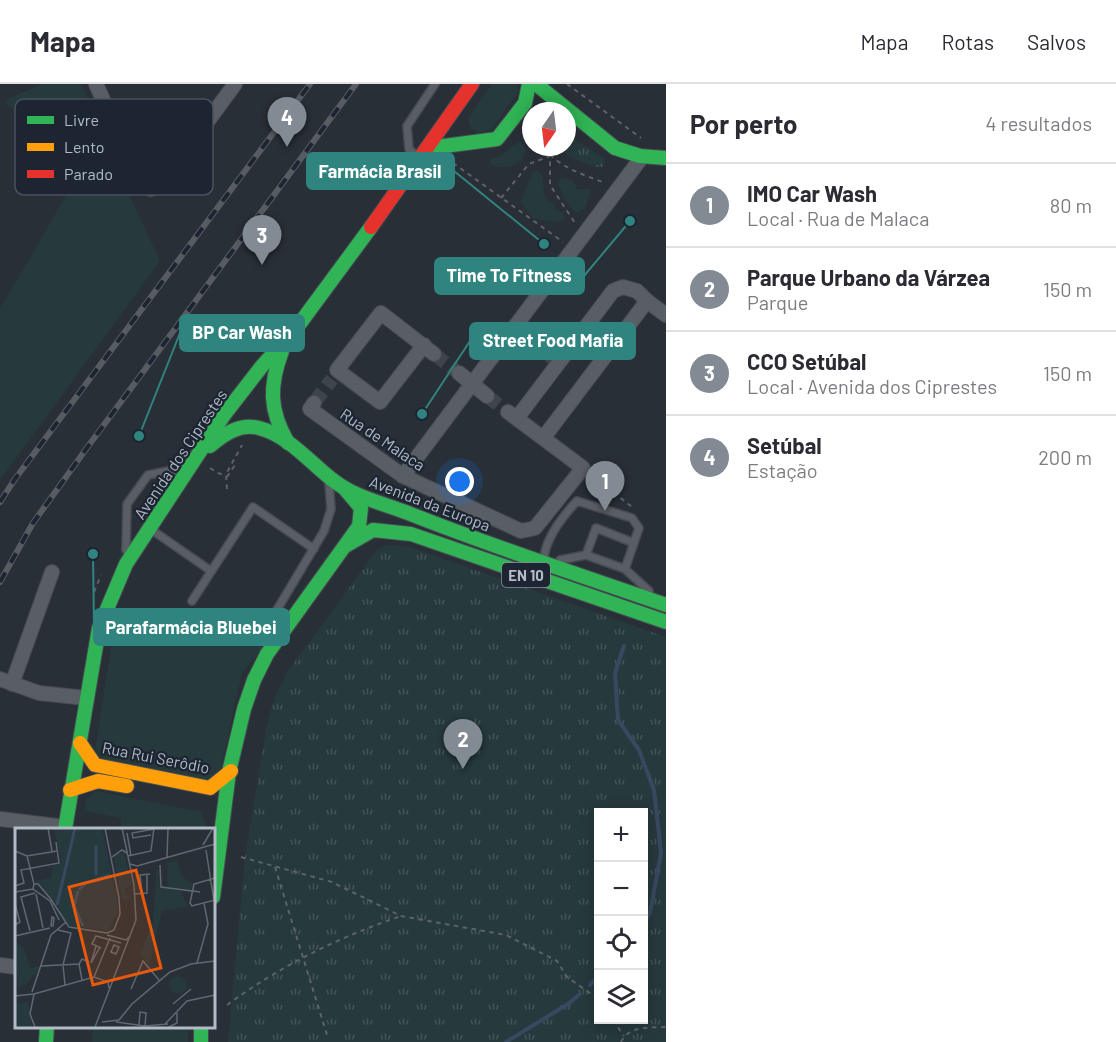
<!DOCTYPE html>
<html lang="pt">
<meta charset="utf-8">
<style>
:root{--surface:#fff;--page:#f7f7f7;--text:#2b2b33;--muted:#7c7c81;--line:#e1e1e2;--accent:#828a94}
body{margin:0;font-family:Barlow,sans-serif;background:var(--page);color:var(--text)}
.controls{position:absolute;right:18px;bottom:18px;display:grid;overflow:hidden;border-radius:0px;box-shadow:0 3px 15px #0003}
.controls button{width:54px;height:54px;display:grid;place-items:center;padding:0;border:0;border-bottom:2px solid var(--line);background:var(--surface);color:var(--text);font:30px sans-serif}
.compass{position:absolute;left:522px;top:18px;width:54px;height:54px;border-radius:50%;background:var(--surface);box-shadow:0 3px 15px #0003;rotate:194deg}
.you{position:absolute;left:460px;top:398px;width:21px;height:21px;margin:-15px;border:4px solid #fff;border-radius:50%;background:#1a73e8;box-shadow:0 0 0 9px #1a73e833}
.badge{display:grid;place-items:center;width:39px;height:39px;border-radius:50%;background:var(--accent);color:#fff;font-size:20px;font-weight:700}
.pin{position:absolute;translate:-50% -50px;filter:drop-shadow(0 2px 3px #0008)}
.pin::after{content:'';position:absolute;top:32px;width:21px;height:18px;background:inherit;clip-path:polygon(0 0,100% 0,50% 100%)}
.list{margin:0;padding:0;list-style:none}
h2{display:flex;justify-content:space-between;align-items:center;height:78px;margin:0;padding:0 24px;font-size:26px}
h2 small{font-size:20px;font-weight:400;color:var(--muted)}
.list li{display:grid;grid-template-columns:39px 1fr auto;gap:18px;align-items:center;box-sizing:border-box;height:84px;padding:0 24px;border-top:2px solid var(--line)}
.list b{display:block;font-size:22px;white-space:nowrap}
.list p{margin:0;font-size:20px;white-space:nowrap;color:var(--muted)}
.list em{font-size:20px;font-style:normal;color:var(--muted)}
.icon{flex:none;width:33px;height:33px;fill:none;stroke:currentColor;stroke-width:2;stroke-linecap:round;stroke-linejoin:round}
.map{position:relative;flex:none;width:666px;height:958px;overflow:hidden}
header{display:flex;align-items:center;gap:36px;box-sizing:border-box;height:84px;padding:0 30px;background:var(--surface);border-bottom:2px solid var(--line)}
header strong{font-size:28px}
nav{display:flex;gap:33px;margin-inline-start:auto;font-size:21px}
main{display:flex}
aside{flex:1;background:var(--surface)}
.map>svg:first-child{display:block}
.grass{fill:#26393c}
.park{fill:url(#park-tufts);fill-rule:evenodd}
.lines{fill:none;stroke-linecap:round;stroke-linejoin:round}
.stream{stroke:#374961;stroke-width:4}
.street-tunnel{stroke:#3e444c;stroke-width:14;stroke-dasharray:14 7;stroke-linecap:butt}
.lane-casing{stroke:#474b51;stroke-width:10}
.street-casing{stroke:#474b51;stroke-width:16}
.fast-casing{stroke:#464b53;stroke-width:16}
.slow-casing{stroke:#464b53;stroke-width:16}
.jam-casing{stroke:#464b53;stroke-width:16}
.path{stroke:#5c6268;stroke-width:2;stroke-dasharray:4.5 4.5;stroke-linecap:butt}
.lane{stroke:#595d64;stroke-width:7}
.street{stroke:#595d64;stroke-width:14}
.fast{stroke:#30b455;stroke-width:14}
.slow{stroke:#ff9f0a;stroke-width:14}
.jam{stroke:#e5322d;stroke-width:14}
.rail-casing{stroke:#575c62;stroke-width:6}
.rail{stroke:#1c2531;stroke-width:4;stroke-dasharray:11;stroke-linecap:butt}
.labels{text-anchor:middle;dominant-baseline:central;stroke-width:4.5;stroke-linejoin:round;paint-order:stroke}
.shield{fill:#1c2531;stroke:#858e9a;stroke-width:1.5}
.shield-label{font-size:15px;font-weight:bold;fill:#b2bbc7}
.street-label{font-size:16px;fill:#b2bbc7;stroke:#1c2531}
.inset-river{fill:none;stroke:#374961;stroke-width:3}
.inset-road{fill:none;stroke:#606770;stroke-width:1.5}
.view{fill:#e8590c;fill-opacity:0.15;stroke:#e8590c;stroke-width:3}
.inset-edge{fill:none;stroke:#b2bbc7;stroke-width:3}
.key{fill:#1c2531;stroke:#49525e;stroke-width:1.5}
.key-label{font-size:16px;fill:#b2bbc7}
.leader{fill:none;stroke:#308480;stroke-width:2}
.callout-dot{fill:#308480;stroke:#1c2531;stroke-width:2}
.callout{fill:#308480;stroke:#308480;stroke-width:2}
.callout-label{font-size:18px;text-anchor:middle;font-weight:bold;fill:#fff}
</style>
<header>
<strong>Mapa</strong>
<nav><a>Mapa</a><a>Rotas</a><a>Salvos</a></nav>
</header>
<main>
<div class="map">
<svg width="666" height="958" viewBox="0 0 666 958">
<defs>
<pattern id="park-tufts" width="24" height="20" patternUnits="userSpaceOnUse" patternTransform="scale(1.5)"><rect width="24" height="20" fill="#26393c"/><path d="M3 7l-1-3M5 7V3M7 7l1-3M15 17l-1-3M17 17v-4M19 17l1-3" fill="none" stroke="#435457"/></pattern>
</defs>
<rect width="100%" height="100%" fill="#292f36"/>
<g class="grass">
<polygon points="42,0 81,0 103,48 90,53 75,75 6,19 5,16"/>
<polygon points="492,0 517,0 518,8 492,45 478,49 470,43 468,34"/>
<path d="M520,56L526,66C523,82 503,87 489,80L490,75L501,72Z"/>
<polygon points="104,57 160,177 0,396 0,225 95,62"/>
<polygon points="537,86 542,90 545,114 553,119 556,125 564,130 565,135 559,138 533,135 521,118 532,88"/>
<polygon points="565,94 573,97 578,105 591,105 585,125 576,129 566,118 558,100 559,96"/>
<polygon points="175,523 241,563 263,533 262,565 242,589 220,689 206,697 104,678 95,666 113,551 120,534 155,553"/>
<polygon points="96,707 201,728 208,745 120,745 121,734 84,727 86,716"/>
<polygon points="68,942 189,942 188,958 92,958 93,945"/>
</g>
<g class="park">
<polygon points="567,50 602,73 605,75 603,83 595,83 567,72 562,63 567,63"/>
<path d="M388,461L410,463L666,553V958H228L245,774L267,641L275,612L288,587L377,466ZM598,728H644V936H598Z"/>
</g>
<g class="lines">
<g class="stream">
<polyline points="624,562 615,589 618,636 639,666 654,706 661,769 650,829 644,838"/>
<polyline points="590,901 598,893"/>
<polyline points="506,958 568,920 580,910"/>
</g>
<g class="street-tunnel">
<polyline points="532,259 554,275"/>
<polyline points="434,270 459,289"/>
<polyline points="487,312 508,328"/>
<polyline points="314,319 332,295"/>
</g>
<defs>
<g id="lane">
<polyline points="418,74 409,65 407,42 435,0"/>
<polyline points="152,446 211,487"/>
<polyline points="126,466 127,420 148,391 183,384"/>
<polyline points="586,471 596,444 634,459"/>
<path d="M544,474C546,453 563,432 577,417L632,434L639,444L625,485L649,507"/>
<polyline points="560,476 586,471 625,485"/>
<polyline points="192,517 253,423 314,465"/>
<polyline points="270,553 275,529 324,447 331,425 329,399"/>
</g>
<g id="street">
<polyline points="96,0 140,99 151,105 160,102 235,0"/>
<polyline points="647,217 666,231"/>
<polyline points="514,244 532,259"/>
<polyline points="424,261 380,318 337,286 381,229 434,270"/>
<polyline points="459,289 487,312"/>
<polyline points="314,319 310,325 403,392 521,447 535,444 583,384 508,328"/>
<polyline points="517,334 613,207 623,203 637,207 647,217 544,353"/>
<polyline points="403,392 642,73"/>
<polyline points="0,595 39,609 86,614"/>
<polyline points="12,600 52,488"/>
<polyline points="0,735 65,743"/>
<polyline points="0,881 16,883"/>
</g>
<g id="fast">
<polyline points="536,0 615,64 640,72 666,74"/>
<polyline points="429,64 497,55 525,19 529,0"/>
<path d="M282,267C269,302 269,326 288,359"/>
<path d="M210,362C224,350 240,339 259,344C297,354 318,392 352,408C370,417 390,422 408,429C493,463 580,491 666,521"/>
<polyline points="347,461 373,446 411,450 666,538"/>
<polyline points="65,745 99,544 126,480 224,331 262,282 295,246 371,143"/>
<polyline points="213,813 229,688 244,625 254,596 267,570 359,442 361,424 345,405"/>
<polyline points="201,942 201,958"/>
<polyline points="46,958 47,942"/>
</g>
<g id="slow">
<polyline points="80,659 95,681 210,704 231,687"/>
<polyline points="70,706 98,697 127,702"/>
</g>
<polyline id="jam" points="371,143 472,0"/>
</defs>
<use href="#lane" class="lane-casing"/>
<use href="#street" class="street-casing"/>
<use href="#fast" class="fast-casing"/>
<use href="#slow" class="slow-casing"/>
<use href="#jam" class="jam-casing"/>
<g class="path">
<polyline points="567,0 641,54"/>
<path d="M545,63C556,83 585,91 605,99"/>
<polyline points="453,79 563,158"/>
<polyline points="501,114 529,80 550,72 550,101 575,139"/>
<polyline points="210,384 220,390 226,388"/>
<polyline points="592,392 632,423"/>
<polyline points="227,393 235,381 238,383"/>
<polyline points="227,405 226,390 242,361"/>
<polyline points="94,508 101,491"/>
<polyline points="241,773 332,798 401,832 506,851 557,877 567,893 598,915"/>
<polyline points="275,783 327,951"/>
<path d="M227,921C280,882 339,853 401,832"/>
<polyline points="613,936 624,952"/>
<path d="M621,958C630,941 649,944 666,943"/>
</g>
<use href="#lane" class="lane"/>
<use href="#street" class="street"/>
<use href="#fast" class="fast"/>
<use href="#slow" class="slow"/>
<use href="#jam" class="jam"/>
<defs>
<g id="rail">
<polyline points="0,418 15,395 310,0"/>
<polyline points="0,498 33,439 89,361 356,0"/>
</g>
</defs>
<use href="#rail" class="rail-casing"/>
<use href="#rail" class="rail"/>
</g>
<g class="labels">
<rect class="shield" x="502" y="479" width="48" height="24" rx="4.5"/>
<g class="shield-label">
<text x="526" y="491">EN 10</text>
</g>
<g class="street-label">
<text transform="translate(383 355) rotate(34)">Rua de Malaca</text>
<text transform="translate(180 370) rotate(-56)">Avenida dos Ciprestes</text>
<text transform="translate(430 419) rotate(21)">Avenida da Europa</text>
<text transform="translate(156 673) rotate(11)">Rua Rui Serôdio</text>
</g>
</g>
<g transform="translate(15 744)">
<rect width="200" height="200" fill="#292f36"/>
<path d="M109,24L117,58L110,60V65L118,71H107L99,32V26ZM162,32L167,49L178,55L176,62L152,59L153,35ZM142,37L145,59L165,63L173,78L147,83L134,137L125,126L138,94ZM0,114L9,120L15,140L25,138L20,148L17,147L14,154L3,160ZM154 157a9 9 0 1 1 18 0a9 9 0 1 1-18 0Z" fill="#26393c"/>
<path d="M39,0H87L102,72V85L94,103L55,98L20,53L36,50L38,37L47,35ZM13,174L17,199H0V176Z" fill="#26393c"/>
<path class="inset-river" d="M81,17V47M64,62L71,55L95,47M63,63L59,78L68,98M42,77L60,0"/>
<path class="inset-road" d="M33,0L37,23M112,5L116,28M136,7L118,10L117,5L139,1M188,17L198,0M191,22L199,73M0,23L12,28L42,23M12,28L19,56M113,28L136,23L139,0M97,29L107,22L112,25M152,29L153,0M115,36L122,38L200,16M145,37L146,59L185,64M200,50L179,56L175,75L177,78L200,72M0,58L9,55L6,42L44,35L41,14M0,64L18,61M127,65L125,47L135,46M21,66L28,100M120,66L132,65V46M0,76L5,94L0,97M37,89L39,90L38,98H36ZM44,92L35,73L18,61L19,56H23L35,70L54,99L92,105L99,102L105,86L104,70L90,0M43,102L56,105L48,137L50,157M15,103L6,69L20,65M92,107L111,112L115,108M0,108L35,100M81,118L76,135L85,119M86,120L77,116L81,108L106,115M95,124H96L101,126L104,119L99,117L96,124M182,135L193,96L189,75M26,138L64,136M79,149L95,110M67,152L64,136L67,131L74,134M116,161L128,133L144,152M17,164L36,107L51,94M19,166L79,149L93,154L94,160M19,166L15,186L20,199M0,168L19,166M158,176L176,161M87,194L104,192L117,176L155,144L176,136L200,133M101,194L130,198L153,196M150,196L172,173L200,167M124,197L125,184L131,185L130,198M80,199L121,92L119,57L107,0M154,199L162,195V185"/>
<path class="view" d="M121,42L146,140L78,157L54,59Z"/>
<rect width="200" height="200" class="inset-edge"/>
</g>
<rect x="15" y="15" width="198" height="96" rx="9" class="key"/>
<rect x="27" y="32" width="27" height="8" fill="#30b455"/>
<rect x="27" y="59" width="27" height="8" fill="#ff9f0a"/>
<rect x="27" y="86" width="27" height="8" fill="#e5322d"/>
<g class="key-label">
<text x="64" y="42">Livre</text>
<text x="64" y="69">Lento</text>
<text x="64" y="96">Parado</text>
</g>
<path class="leader" d="M544 160L454 87M630 137L584 192M139 352L180 249M422 330L470 257M93 470L94 543"/>
<g class="callout-dot">
<circle cx="544" cy="160" r="6"/>
<circle cx="630" cy="137" r="6"/>
<circle cx="139" cy="352" r="6"/>
<circle cx="422" cy="330" r="6"/>
<circle cx="93" cy="470" r="6"/>
</g>
<g class="callout">
<rect x="307" y="69" width="147" height="36" rx="6"/>
<rect x="435" y="174" width="149" height="36" rx="6"/>
<rect x="180" y="231" width="124" height="36" rx="6"/>
<rect x="470" y="239" width="165" height="36" rx="6"/>
<rect x="94" y="525" width="195" height="36" rx="6"/>
</g>
<g class="callout-label">
<text x="380" y="94">Farmácia Brasil</text>
<text x="509" y="198">Time To Fitness</text>
<text x="242" y="255">BP Car Wash</text>
<text x="553" y="263">Street Food Mafia</text>
<text x="191" y="550">Parafarmácia Bluebei</text>
</g>
</svg>
<div class="controls">
<button>+</button>
<button>−</button>
<button><svg class="icon" aria-label="locate" viewBox="0 0 24 24"><circle cx="12" cy="12" r="6"/><path d="M12 2v4M12 18v4M2 12h4M18 12h4"/></svg></button>
<button><svg class="icon" aria-label="layers" viewBox="0 0 24 24"><path d="M12 4l9 5-9 5-9-5zM3 14l9 5 9-5"/></svg></button>
</div>
<svg class="compass" viewBox="-18 -18 36 36"><path d="M0-13l5 13h-10z" fill="#e53935"/><path d="M0 13l5-13h-10z" fill="#7c7c81"/></svg>
<div class="you"></div>
<div class="pin badge" style="left:605px;top:427px">1</div>
<div class="pin badge" style="left:463px;top:685px">2</div>
<div class="pin badge" style="left:262px;top:181px">3</div>
<div class="pin badge" style="left:287px;top:63px">4</div>
</div>
<aside>
<h2>Por perto<small>4 resultados</small></h2>
<ul class="list">
<li><span class="badge">1</span><div><b>IMO Car Wash</b><p>Local · Rua de Malaca</p></div><em>80 m</em></li>
<li><span class="badge">2</span><div><b>Parque Urbano da Várzea</b><p>Parque</p></div><em>150 m</em></li>
<li><span class="badge">3</span><div><b>CCO Setúbal</b><p>Local · Avenida dos Ciprestes</p></div><em>150 m</em></li>
<li><span class="badge">4</span><div><b>Setúbal</b><p>Estação</p></div><em>200 m</em></li>
</ul>
</aside>
</main>
